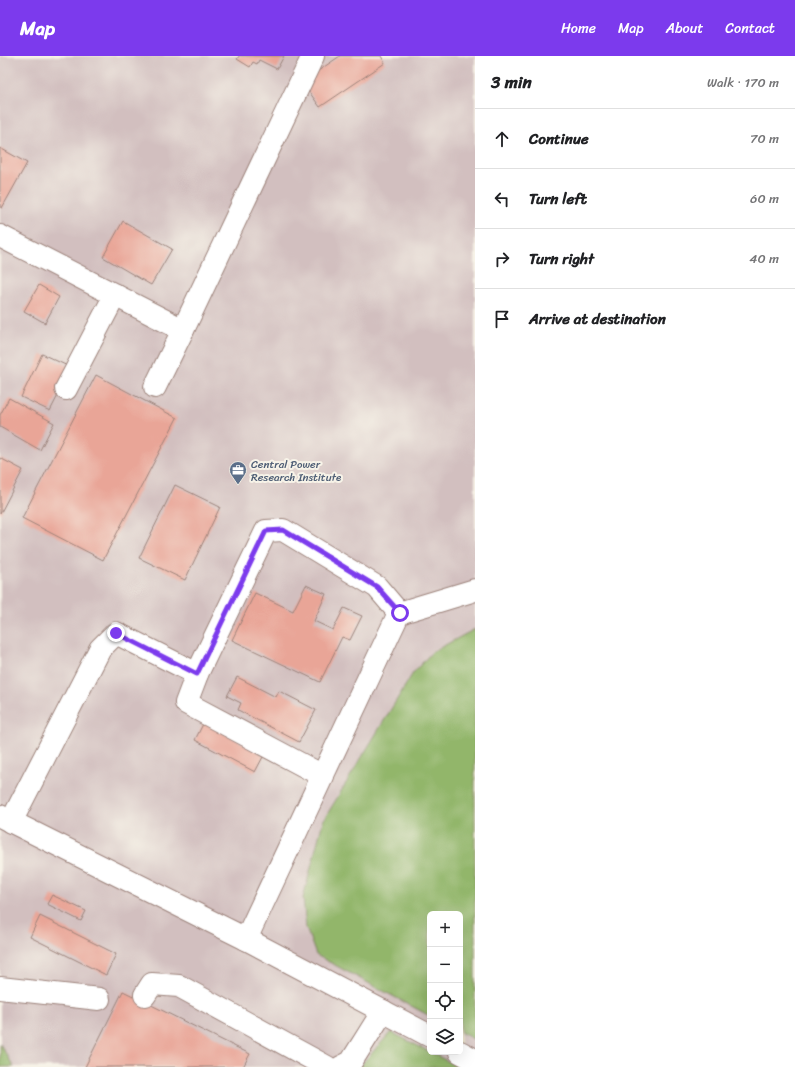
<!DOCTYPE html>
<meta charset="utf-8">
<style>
:root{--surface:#fff;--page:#f2f2f2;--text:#202124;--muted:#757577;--line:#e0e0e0;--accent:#7c3aed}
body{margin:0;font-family:Sriracha,sans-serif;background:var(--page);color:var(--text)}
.controls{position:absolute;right:12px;bottom:12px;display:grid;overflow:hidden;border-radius:6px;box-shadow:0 4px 16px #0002}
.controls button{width:36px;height:36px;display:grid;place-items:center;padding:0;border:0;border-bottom:1px solid var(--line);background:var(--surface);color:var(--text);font:20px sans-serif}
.stop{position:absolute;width:12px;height:12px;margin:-9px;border:3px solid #7c3aed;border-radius:50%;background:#fff}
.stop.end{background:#7c3aed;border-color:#fff;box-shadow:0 1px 4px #0008}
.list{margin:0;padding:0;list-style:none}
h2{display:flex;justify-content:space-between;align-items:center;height:52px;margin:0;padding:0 16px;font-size:17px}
h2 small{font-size:13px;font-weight:400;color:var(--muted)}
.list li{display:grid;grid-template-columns:26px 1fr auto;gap:12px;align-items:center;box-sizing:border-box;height:60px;padding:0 16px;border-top:1px solid var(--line)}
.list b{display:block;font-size:15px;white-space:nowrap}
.list em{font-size:13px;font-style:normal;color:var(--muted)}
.icon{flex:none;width:22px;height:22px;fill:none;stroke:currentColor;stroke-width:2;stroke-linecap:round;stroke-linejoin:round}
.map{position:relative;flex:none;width:475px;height:1011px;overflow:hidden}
header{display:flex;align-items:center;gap:24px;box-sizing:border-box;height:56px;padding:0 20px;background:var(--accent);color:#fff}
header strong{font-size:19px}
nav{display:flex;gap:22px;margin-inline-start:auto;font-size:14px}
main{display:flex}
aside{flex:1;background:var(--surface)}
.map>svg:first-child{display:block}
.industrial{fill:#d2bfbf;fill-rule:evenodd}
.forest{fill:#92b66b;stroke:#6e6a4b}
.building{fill:#e9a597}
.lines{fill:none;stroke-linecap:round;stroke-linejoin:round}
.minor-casing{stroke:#9c827a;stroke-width:24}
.minor{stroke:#fff;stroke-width:22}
.route{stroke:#7c3aed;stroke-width:5}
.labels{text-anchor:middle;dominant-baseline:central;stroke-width:4;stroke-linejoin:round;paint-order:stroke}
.service-label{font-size:11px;fill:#4e5e75;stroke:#f7f3e8;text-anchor:start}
</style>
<header>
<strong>Map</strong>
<nav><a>Home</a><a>Map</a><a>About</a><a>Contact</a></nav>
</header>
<main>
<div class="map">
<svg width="475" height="1011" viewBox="0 0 475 1011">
<rect width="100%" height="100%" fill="#f7f3e8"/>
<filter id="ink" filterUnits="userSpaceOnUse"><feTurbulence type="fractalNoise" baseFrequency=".025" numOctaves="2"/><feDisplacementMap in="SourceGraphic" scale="8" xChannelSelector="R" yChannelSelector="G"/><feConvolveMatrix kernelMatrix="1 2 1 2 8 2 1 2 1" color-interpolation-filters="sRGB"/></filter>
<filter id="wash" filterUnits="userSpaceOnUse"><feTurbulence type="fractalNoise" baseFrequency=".012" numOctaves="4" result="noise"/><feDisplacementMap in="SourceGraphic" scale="16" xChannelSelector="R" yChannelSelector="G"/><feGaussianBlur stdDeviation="0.9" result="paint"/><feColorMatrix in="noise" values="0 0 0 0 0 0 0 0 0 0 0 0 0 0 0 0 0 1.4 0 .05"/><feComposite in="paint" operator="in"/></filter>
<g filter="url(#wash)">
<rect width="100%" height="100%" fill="#ede5c8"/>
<path class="industrial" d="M0,0H475V1011H0ZM430,858H460V996H430Z"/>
<g class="forest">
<polygon points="475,573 475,984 460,976 460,858 430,858 430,960 316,899 306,872 303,842 323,765 413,617 432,596"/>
<polygon points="391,976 459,1011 359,1011"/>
<polygon points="0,988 14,1011 0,1011"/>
</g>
<g id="blocks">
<g class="building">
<polygon points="239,0 284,0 277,13 259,4 257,8 253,6 250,11 237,3"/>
<polygon points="340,0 381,0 385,7 320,51 302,26"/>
<polygon points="0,92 27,107 2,152 0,151"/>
<polygon points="123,165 172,193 151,229 103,201"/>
<polygon points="39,229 59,241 45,267 24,255"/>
<polygon points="42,298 72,312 50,355 21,341"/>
<polygon points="96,319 177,362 103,504 22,462"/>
<polygon points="9,342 54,367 40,394 0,371 0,359"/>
<polygon points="0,402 23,414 0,458"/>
<polygon points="175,429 220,451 185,524 139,502"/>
<polygon points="306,529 326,538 314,565 333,574 344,552 362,560 350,584 342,581 320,626 232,584 255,537 293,555"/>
<polygon points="237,621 276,641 279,635 316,654 299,686 238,654 241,647 227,640"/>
<polygon points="204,666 264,699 255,716 195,684"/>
<polygon points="52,839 86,855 81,865 47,848"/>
<polygon points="40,860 116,898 106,919 30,881"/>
<polygon points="123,935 250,998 243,1011 85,1011"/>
</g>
</g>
</g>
<g filter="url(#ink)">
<use href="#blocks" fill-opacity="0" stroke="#9c827a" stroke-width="1"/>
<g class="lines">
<defs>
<g id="minor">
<polyline points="0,180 183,274 313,0"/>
<polyline points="155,331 183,274"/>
<polyline points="66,333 115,239"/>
<polyline points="399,557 475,534"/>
<polyline points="197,618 186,647 323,720"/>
<polyline points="0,760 246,883 430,980"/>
<polyline points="11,766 100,593 116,577 197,618 266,475 283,474 377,531 399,557 246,883"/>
<polyline points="0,932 99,943"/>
<polyline points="145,939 152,928 179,930 327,1011"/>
<polyline points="460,996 475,1004"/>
<polyline points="341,1011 351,1006 383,955"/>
</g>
</defs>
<use href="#minor" class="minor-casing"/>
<use href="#minor" class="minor"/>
</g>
</g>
<g class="lines" filter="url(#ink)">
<polyline class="route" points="116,577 197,618 266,475 283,474 377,531 400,557"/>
</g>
<defs>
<symbol id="office-pin" viewBox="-11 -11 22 30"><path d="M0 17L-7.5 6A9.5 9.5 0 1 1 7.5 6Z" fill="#5c6f8a" stroke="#f7f3e8"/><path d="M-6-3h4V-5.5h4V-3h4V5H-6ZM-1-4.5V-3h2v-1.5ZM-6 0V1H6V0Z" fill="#fff"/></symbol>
</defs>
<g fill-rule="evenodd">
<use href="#office-pin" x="228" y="404" width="20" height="27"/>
</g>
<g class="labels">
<g class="service-label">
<text x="251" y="408">Central Power<tspan x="251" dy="13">Research Institute</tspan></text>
</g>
</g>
</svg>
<div class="controls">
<button>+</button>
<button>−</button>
<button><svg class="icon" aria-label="locate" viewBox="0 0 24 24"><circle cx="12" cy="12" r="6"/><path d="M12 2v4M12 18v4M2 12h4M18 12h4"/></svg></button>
<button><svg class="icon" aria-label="layers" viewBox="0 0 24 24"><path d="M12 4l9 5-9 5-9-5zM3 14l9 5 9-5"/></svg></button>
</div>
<div class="stop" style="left:400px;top:557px"></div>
<div class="stop end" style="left:116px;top:577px"></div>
</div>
<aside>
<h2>3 min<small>Walk · 170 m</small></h2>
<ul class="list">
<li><svg class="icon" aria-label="ahead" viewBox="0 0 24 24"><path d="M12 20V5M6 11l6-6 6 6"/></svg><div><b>Continue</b></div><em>70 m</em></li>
<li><svg class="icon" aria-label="left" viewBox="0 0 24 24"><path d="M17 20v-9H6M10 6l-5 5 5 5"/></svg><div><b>Turn left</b></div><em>60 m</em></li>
<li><svg class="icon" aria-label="right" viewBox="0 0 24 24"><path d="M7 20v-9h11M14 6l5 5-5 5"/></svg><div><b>Turn right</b></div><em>40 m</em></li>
<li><svg class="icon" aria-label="arrive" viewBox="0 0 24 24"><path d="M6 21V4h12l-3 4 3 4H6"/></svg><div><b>Arrive at destination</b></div></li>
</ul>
</aside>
</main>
